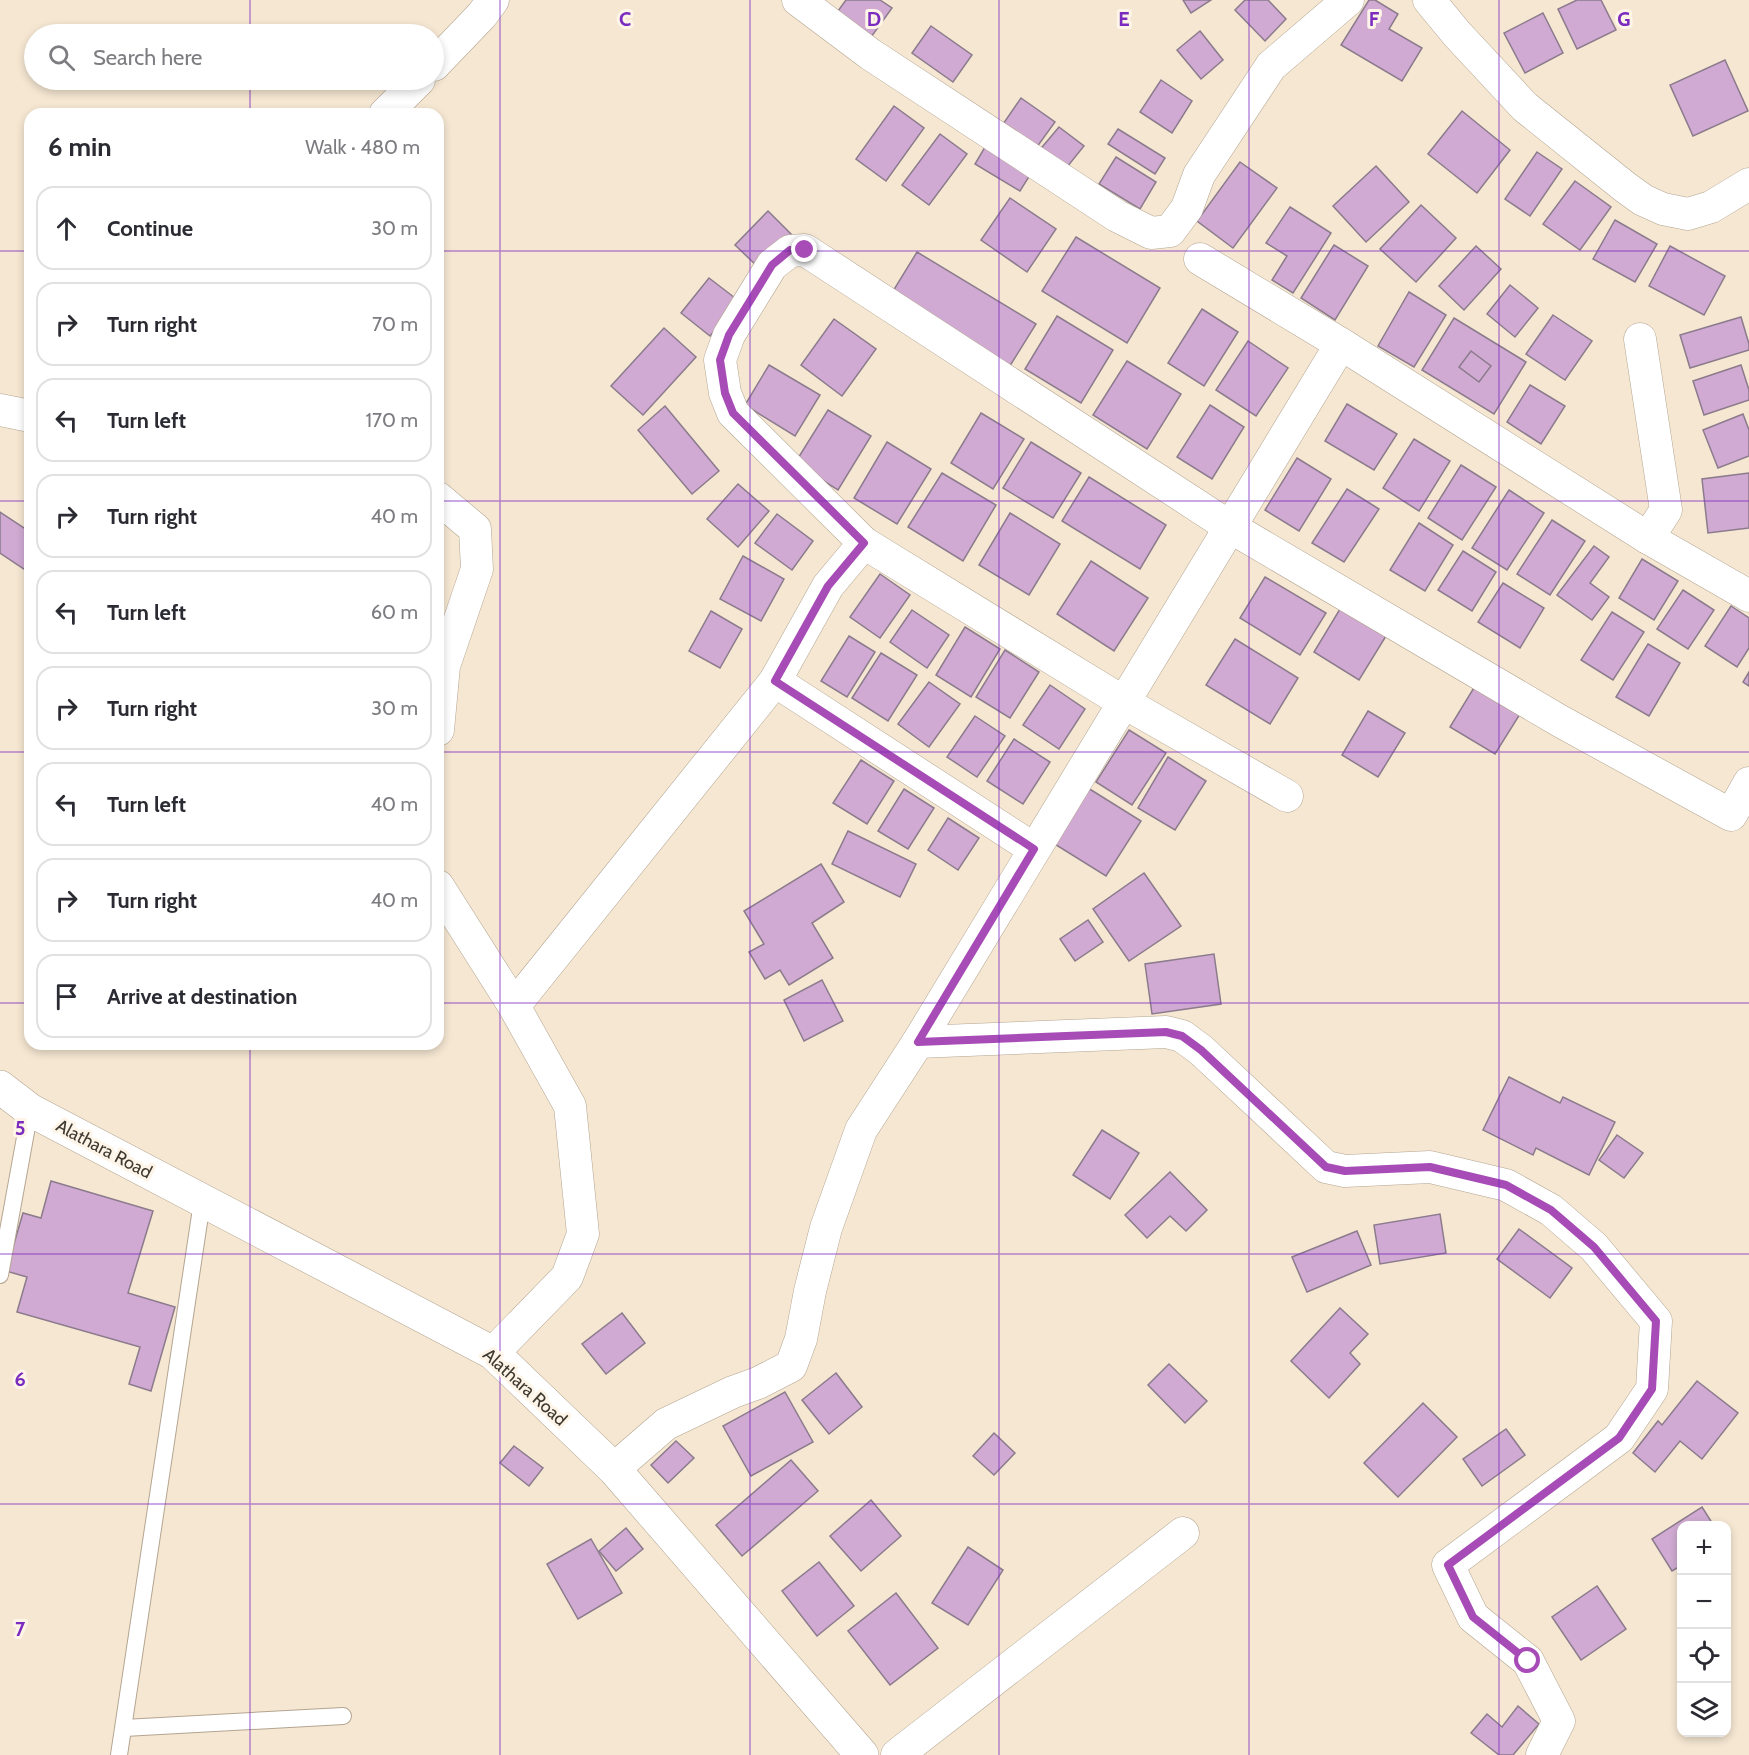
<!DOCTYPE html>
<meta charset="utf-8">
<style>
:root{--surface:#fff;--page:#f7f7f7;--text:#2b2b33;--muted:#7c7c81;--line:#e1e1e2}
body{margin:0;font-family:Cabin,sans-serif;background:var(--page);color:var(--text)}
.controls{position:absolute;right:18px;bottom:18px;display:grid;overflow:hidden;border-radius:12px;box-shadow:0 3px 9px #0003}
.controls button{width:54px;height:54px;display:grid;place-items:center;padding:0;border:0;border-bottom:2px solid var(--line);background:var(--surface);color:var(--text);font:30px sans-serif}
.stop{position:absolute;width:18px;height:18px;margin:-14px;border:4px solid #a74bb6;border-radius:50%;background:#fff}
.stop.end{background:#a74bb6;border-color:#fff;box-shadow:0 2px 6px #0008}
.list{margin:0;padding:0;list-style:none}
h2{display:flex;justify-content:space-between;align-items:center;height:78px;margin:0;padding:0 24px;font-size:26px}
h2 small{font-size:20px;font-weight:400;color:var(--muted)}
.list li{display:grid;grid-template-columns:39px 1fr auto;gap:18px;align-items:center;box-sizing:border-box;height:84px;margin:0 12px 12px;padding:0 12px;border:2px solid var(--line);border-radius:18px}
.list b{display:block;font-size:22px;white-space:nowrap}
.list em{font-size:20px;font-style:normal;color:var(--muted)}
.icon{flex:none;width:33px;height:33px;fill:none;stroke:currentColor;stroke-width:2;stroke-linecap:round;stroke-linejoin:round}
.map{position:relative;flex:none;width:1749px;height:1755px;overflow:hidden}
.search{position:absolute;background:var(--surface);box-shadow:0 3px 9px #0003;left:24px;top:24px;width:420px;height:66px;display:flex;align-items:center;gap:15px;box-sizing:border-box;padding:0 21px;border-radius:33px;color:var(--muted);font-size:22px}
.panel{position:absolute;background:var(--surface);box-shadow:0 3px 9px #0003;left:24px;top:108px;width:420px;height:942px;border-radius:18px}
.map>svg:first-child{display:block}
.building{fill:#d0aad2;stroke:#8b7b8c;stroke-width:1.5}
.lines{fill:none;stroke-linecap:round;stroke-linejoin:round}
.lane-casing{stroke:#b3a591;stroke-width:18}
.street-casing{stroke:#b3a591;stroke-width:33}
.secondary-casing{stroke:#b3a591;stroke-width:34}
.lane{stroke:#fff;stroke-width:16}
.street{stroke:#fff;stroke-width:32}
.secondary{stroke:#fff;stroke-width:33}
.route{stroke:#a74bb6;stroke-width:8}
.grid{fill:none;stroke:#7b2cbf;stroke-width:1.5;stroke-opacity:0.55}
.labels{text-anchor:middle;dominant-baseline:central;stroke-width:6;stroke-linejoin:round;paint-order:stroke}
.street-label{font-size:18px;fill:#3f3a31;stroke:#fef5e8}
.grid-label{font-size:20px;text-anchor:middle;font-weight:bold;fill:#7b2cbf;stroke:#fef5e8;stroke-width:6;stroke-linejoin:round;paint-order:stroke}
</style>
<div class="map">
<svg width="1749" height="1755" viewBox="0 0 1749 1755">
<rect width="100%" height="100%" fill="#f5e7d2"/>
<g class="building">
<polygon points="846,0 880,0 892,8 869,40 835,15"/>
<polygon points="1183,0 1211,0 1191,13"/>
<polygon points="1245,0 1268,0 1286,19 1265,41 1235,10"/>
<polygon points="1369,0 1375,0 1398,14 1389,29 1422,48 1402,81 1341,45"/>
<polygon points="1577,0 1601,0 1616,30 1577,49 1558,9"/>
<polygon points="1543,13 1563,53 1525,73 1504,33"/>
<polygon points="931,26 972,55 953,82 912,53"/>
<polygon points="1200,31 1223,60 1201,79 1177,50"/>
<polygon points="1725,60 1748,111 1693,136 1670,85"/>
<polygon points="1161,80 1192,101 1172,133 1140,112"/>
<polygon points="1021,98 1055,122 1034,151 1001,127"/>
<polygon points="894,106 924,128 886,181 856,159"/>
<polygon points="1462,111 1510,150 1477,193 1428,154"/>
<polygon points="1059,127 1084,146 1063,172 1038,152"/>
<polygon points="1118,129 1165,158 1155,174 1108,144"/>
<polygon points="940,134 967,154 929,205 902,185"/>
<polygon points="985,147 1030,175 1020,191 975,164"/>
<polygon points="1537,152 1562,169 1530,216 1505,199"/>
<polygon points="1116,157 1156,182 1140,209 1099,184"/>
<polygon points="1240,162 1277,188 1233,248 1197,221"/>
<polygon points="1376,166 1409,202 1366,242 1333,206"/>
<polygon points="1575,181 1611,207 1580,250 1543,224"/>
<polygon points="1010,198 1056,229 1027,272 981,240"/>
<polygon points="1421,205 1456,238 1416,282 1380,249"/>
<polygon points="1290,207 1331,233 1293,293 1272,280 1287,256 1266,243"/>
<polygon points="768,211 792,235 759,268 735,245"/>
<polygon points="1615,220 1657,244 1635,282 1593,259"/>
<polygon points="1076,237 1160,288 1127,343 1042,291"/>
<polygon points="1334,245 1368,266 1335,320 1301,298"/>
<polygon points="1476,246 1501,269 1464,310 1439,286"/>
<polygon points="1670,246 1725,276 1704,315 1649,286"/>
<polygon points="917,252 1036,324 1008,369 890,296"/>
<polygon points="709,278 739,301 710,336 681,313"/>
<polygon points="1510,285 1538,308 1515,337 1487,314"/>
<polygon points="1409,292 1446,315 1414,367 1378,346"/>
<polygon points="1202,309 1238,332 1204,386 1168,363"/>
<polygon points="1553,315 1592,341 1565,380 1526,354"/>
<polygon points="1057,316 1113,350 1081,403 1025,369"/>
<polygon points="1741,317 1749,344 1749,350 1690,368 1680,335"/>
<polygon points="1454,318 1526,362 1494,414 1422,370"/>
<polygon points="834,319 876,349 842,396 801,365"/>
<polygon points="664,328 696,357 643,415 611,386"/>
<polygon points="1248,341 1288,368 1256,416 1216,390"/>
<polygon points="1471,351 1491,366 1479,382 1459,367"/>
<polygon points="1127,361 1181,394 1147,449 1093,415"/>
<polygon points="769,365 820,395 795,436 745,405"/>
<polygon points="1741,365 1749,390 1749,400 1704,415 1693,381"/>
<polygon points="1530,385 1565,406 1541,444 1507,422"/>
<polygon points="1347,404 1397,434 1374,470 1325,441"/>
<polygon points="1210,405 1244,427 1212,479 1177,457"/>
<polygon points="665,406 719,471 692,494 638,430"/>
<polygon points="828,410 871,436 838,490 795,463"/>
<polygon points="981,413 1024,439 993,489 951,463"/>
<polygon points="1743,414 1749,430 1749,456 1718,468 1703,430"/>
<polygon points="1414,439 1450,461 1419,511 1383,488"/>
<polygon points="887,442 931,469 897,524 854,498"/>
<polygon points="1031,442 1081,473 1053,518 1003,488"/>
<polygon points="1297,458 1331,479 1299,531 1265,510"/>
<polygon points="1461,465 1496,487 1462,540 1428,518"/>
<polygon points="942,473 996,505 963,561 908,527"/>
<polygon points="1749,473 1749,528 1708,533 1702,479"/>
<polygon points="1089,477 1166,525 1140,569 1062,521"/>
<polygon points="738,484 769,511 738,547 707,519"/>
<polygon points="1347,489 1379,509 1344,562 1312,543"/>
<polygon points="1509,490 1544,513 1507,570 1472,548"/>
<polygon points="0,512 30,532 30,573 0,553"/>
<polygon points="1010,513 1060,544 1029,595 979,565"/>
<polygon points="777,514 813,541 792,570 755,543"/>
<polygon points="1552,520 1585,541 1550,595 1517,574"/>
<polygon points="1419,523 1453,545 1425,591 1390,570"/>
<polygon points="1594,546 1609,557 1590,583 1609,597 1592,620 1557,595"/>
<polygon points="1463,551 1496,572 1472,611 1438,590"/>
<polygon points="743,556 784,579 761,621 720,599"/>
<polygon points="1642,559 1678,581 1654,620 1619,598"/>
<polygon points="1091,561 1148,598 1114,651 1057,614"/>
<polygon points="880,574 910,595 880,638 850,617"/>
<polygon points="1265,577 1326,613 1300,655 1240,618"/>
<polygon points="1503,583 1544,608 1520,648 1478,622"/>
<polygon points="1683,590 1714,610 1688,649 1657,629"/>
<polygon points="1731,606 1749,618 1749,648 1737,667 1705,646"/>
<polygon points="1340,609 1386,636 1359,680 1314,652"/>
<polygon points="912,610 949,635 927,668 890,642"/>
<polygon points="711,611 742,629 720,668 689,651"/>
<polygon points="1612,612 1644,632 1613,680 1581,660"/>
<polygon points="965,627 1000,649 971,697 936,675"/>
<polygon points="849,636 875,652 847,697 821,681"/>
<polygon points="1235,639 1298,678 1270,724 1206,685"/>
<polygon points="1648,644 1680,663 1649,716 1616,697"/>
<polygon points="1005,650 1039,672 1010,718 976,697"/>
<polygon points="881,653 917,675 888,721 852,698"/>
<polygon points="1749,672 1749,686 1743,682"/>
<polygon points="929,682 960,704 929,747 898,724"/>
<polygon points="1050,685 1085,709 1059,749 1023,725"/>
<polygon points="1475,686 1520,714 1495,754 1450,727"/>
<polygon points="1368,711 1405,733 1378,777 1342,755"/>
<polygon points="975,716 1005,736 977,777 947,757"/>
<polygon points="1129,730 1166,753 1132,805 1096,782"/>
<polygon points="1014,739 1050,762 1023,804 987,781"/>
<polygon points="1168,757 1206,781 1175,830 1138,808"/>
<polygon points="861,760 894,781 867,824 833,803"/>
<polygon points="1088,788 1141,821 1106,876 1053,843"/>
<polygon points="904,789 934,808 908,849 878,831"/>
<polygon points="948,818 979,838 958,870 928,850"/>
<polygon points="848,831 916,864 900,897 832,864"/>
<polygon points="821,864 844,902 812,923 833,958 789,985 780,970 765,979 749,952 764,944 744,911"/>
<polygon points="1144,873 1181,926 1129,961 1093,909"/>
<polygon points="1088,920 1103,942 1075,961 1060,939"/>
<polygon points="1214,954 1221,1004 1152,1014 1145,964"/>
<polygon points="822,980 843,1021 804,1041 784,1000"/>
<polygon points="1509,1077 1560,1103 1563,1097 1615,1122 1589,1175 1536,1148 1533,1155 1483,1130"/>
<polygon points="1102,1130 1139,1153 1110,1199 1073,1175"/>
<polygon points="1617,1135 1643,1153 1624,1178 1599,1160"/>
<polygon points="1170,1172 1207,1210 1186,1231 1170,1216 1147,1238 1125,1215"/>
<polygon points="51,1181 153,1211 128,1293 175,1307 151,1391 129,1384 140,1347 17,1312 27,1277 6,1271 23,1213 41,1218"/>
<polygon points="1440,1214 1446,1253 1380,1264 1374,1225"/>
<polygon points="1519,1229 1572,1268 1550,1298 1497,1259"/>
<polygon points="1357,1231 1371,1265 1307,1292 1292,1257"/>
<polygon points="1340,1308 1368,1334 1350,1353 1360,1364 1329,1398 1291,1361"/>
<polygon points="622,1313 645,1343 606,1374 582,1344"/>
<polygon points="1169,1364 1207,1401 1185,1423 1148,1385"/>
<polygon points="836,1373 862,1407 829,1434 802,1400"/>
<polygon points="1697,1381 1738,1413 1702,1459 1680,1441 1655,1472 1633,1453 1658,1421 1662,1425"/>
<polygon points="785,1392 813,1442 751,1476 723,1426"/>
<polygon points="1423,1403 1457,1437 1398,1497 1364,1463"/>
<polygon points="1506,1429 1525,1455 1482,1486 1463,1459"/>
<polygon points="994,1433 1015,1453 994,1475 973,1456"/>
<polygon points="676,1441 694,1458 668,1483 651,1465"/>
<polygon points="514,1446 543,1468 529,1486 500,1463"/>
<polygon points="791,1460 818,1491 742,1556 716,1525"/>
<polygon points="871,1500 901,1536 861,1571 830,1536"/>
<polygon points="1702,1507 1714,1526 1682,1526 1682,1565 1672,1571 1652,1539"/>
<polygon points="626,1528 643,1549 616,1571 599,1551"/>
<polygon points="591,1539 622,1593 578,1619 547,1564"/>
<polygon points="968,1547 1003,1570 968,1625 932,1603"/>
<polygon points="819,1562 854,1606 817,1636 782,1591"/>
<polygon points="1597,1586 1626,1629 1581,1660 1552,1617"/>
<polygon points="896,1593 938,1648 890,1685 848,1631"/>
<polygon points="1518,1706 1539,1724 1513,1755 1499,1755 1471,1733 1487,1714 1502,1727"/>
</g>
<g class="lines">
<defs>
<g id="lane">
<polyline points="0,1275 30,1110"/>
<polyline points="124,1728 343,1716"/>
<polyline points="119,1755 202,1202"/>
</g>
<g id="street">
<polyline points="798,0 870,54 1117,216 1151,233 1170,231 1187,208 1199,175 1271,66 1348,0"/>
<polyline points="1429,0 1457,34 1525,107 1625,187 1643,200 1663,209 1688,214 1711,207 1749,184"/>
<polyline points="434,65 482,15 493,0"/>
<polyline points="385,114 419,80"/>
<polyline points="1200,259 1341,344 1648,538"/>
<polyline points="1640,339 1666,510 1648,538 1749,596"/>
<polyline points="0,410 30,416"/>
<polyline points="438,498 475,529 477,569 444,666 438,730"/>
<polyline points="864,543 828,586 775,681 1034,849"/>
<polyline points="1287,796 1125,703 864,543 733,413 725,393 720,360 729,335 772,265 790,251 805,250 1230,527 1560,721 1731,815 1749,783"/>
<polyline points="438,886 514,1006 570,1106 583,1234 567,1277 493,1353"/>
<polyline points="514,1006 775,681"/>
<polyline points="918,1042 1166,1032 1182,1036 1201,1050 1326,1167 1345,1171 1430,1167 1506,1185 1551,1210 1594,1247 1656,1321 1652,1389 1619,1438 1448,1565 1473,1617 1528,1661 1559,1721 1542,1755"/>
<polyline points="614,1469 666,1424 733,1392 758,1383 791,1366 801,1339 810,1291 826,1228 861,1130 918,1042 1341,344"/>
<polyline points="897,1755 1183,1533"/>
</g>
<polyline id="secondary" points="0,1087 30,1110 493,1353 614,1469 862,1755"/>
</defs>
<use href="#lane" class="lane-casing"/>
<use href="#street" class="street-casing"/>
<use href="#secondary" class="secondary-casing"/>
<use href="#lane" class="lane"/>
<use href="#street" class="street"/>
<use href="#secondary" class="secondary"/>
</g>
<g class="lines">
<polyline class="route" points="805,250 790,250 772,265 729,335 720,360 725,393 733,413 864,543 828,586 775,681 1034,849 918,1042 1166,1032 1182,1036 1201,1050 1326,1167 1345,1171 1430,1167 1506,1185 1551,1210 1594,1247 1656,1321 1652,1389 1619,1438 1448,1565 1473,1617 1528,1661"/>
</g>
<path class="grid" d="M250,0V34M500,0V1755M750,0V1755M999,0V1755M1249,0V1755M1499,0V1755M250,80V114M0,251H30M438,251H1749M0,501H30M438,501H1749M0,752H30M438,752H1749M0,1003H30M438,1003H1749M250,1044V1755M0,1254H1749M0,1504H1749"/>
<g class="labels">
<g class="street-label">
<text transform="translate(104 1149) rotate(28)">Alathara Road</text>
<text transform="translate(525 1387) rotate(42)">Alathara Road</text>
</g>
</g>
<g class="grid-label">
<text x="625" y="26">C</text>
<text x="874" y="26">D</text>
<text x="1124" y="26">E</text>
<text x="1374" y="26">F</text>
<text x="1624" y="26">G</text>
<text x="20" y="1135">5</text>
<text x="20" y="1386">6</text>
<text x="20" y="1636">7</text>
</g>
</svg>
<div class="controls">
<button>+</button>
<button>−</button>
<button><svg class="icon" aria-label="locate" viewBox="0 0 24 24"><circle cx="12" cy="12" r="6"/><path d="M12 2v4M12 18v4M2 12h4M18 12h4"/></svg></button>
<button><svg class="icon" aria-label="layers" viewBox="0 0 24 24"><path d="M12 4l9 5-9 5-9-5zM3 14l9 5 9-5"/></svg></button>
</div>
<div class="stop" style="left:1528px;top:1661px"></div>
<div class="stop end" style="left:805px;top:250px"></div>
<div class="search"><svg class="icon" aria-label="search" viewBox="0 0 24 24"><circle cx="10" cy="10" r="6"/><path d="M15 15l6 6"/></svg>Search here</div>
<section class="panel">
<h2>6 min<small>Walk · 480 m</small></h2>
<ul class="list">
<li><svg class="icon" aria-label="ahead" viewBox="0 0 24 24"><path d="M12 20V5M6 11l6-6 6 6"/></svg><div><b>Continue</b></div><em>30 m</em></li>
<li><svg class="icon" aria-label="right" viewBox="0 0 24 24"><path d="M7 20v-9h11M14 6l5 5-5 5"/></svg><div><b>Turn right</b></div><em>70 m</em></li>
<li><svg class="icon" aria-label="left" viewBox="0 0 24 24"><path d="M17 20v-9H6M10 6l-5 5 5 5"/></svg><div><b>Turn left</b></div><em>170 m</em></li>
<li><svg class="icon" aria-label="right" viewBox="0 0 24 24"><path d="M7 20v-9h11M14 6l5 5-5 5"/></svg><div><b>Turn right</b></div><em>40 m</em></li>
<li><svg class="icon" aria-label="left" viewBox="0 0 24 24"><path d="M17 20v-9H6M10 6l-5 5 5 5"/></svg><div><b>Turn left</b></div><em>60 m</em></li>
<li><svg class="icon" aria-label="right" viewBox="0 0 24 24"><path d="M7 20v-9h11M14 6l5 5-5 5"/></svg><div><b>Turn right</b></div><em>30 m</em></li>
<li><svg class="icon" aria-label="left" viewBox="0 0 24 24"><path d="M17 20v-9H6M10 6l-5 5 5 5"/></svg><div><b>Turn left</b></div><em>40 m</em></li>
<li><svg class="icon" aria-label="right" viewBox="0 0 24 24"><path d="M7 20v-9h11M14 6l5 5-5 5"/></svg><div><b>Turn right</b></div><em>40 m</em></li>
<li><svg class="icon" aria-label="arrive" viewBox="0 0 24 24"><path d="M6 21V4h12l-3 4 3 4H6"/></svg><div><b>Arrive at destination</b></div></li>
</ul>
</section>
</div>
